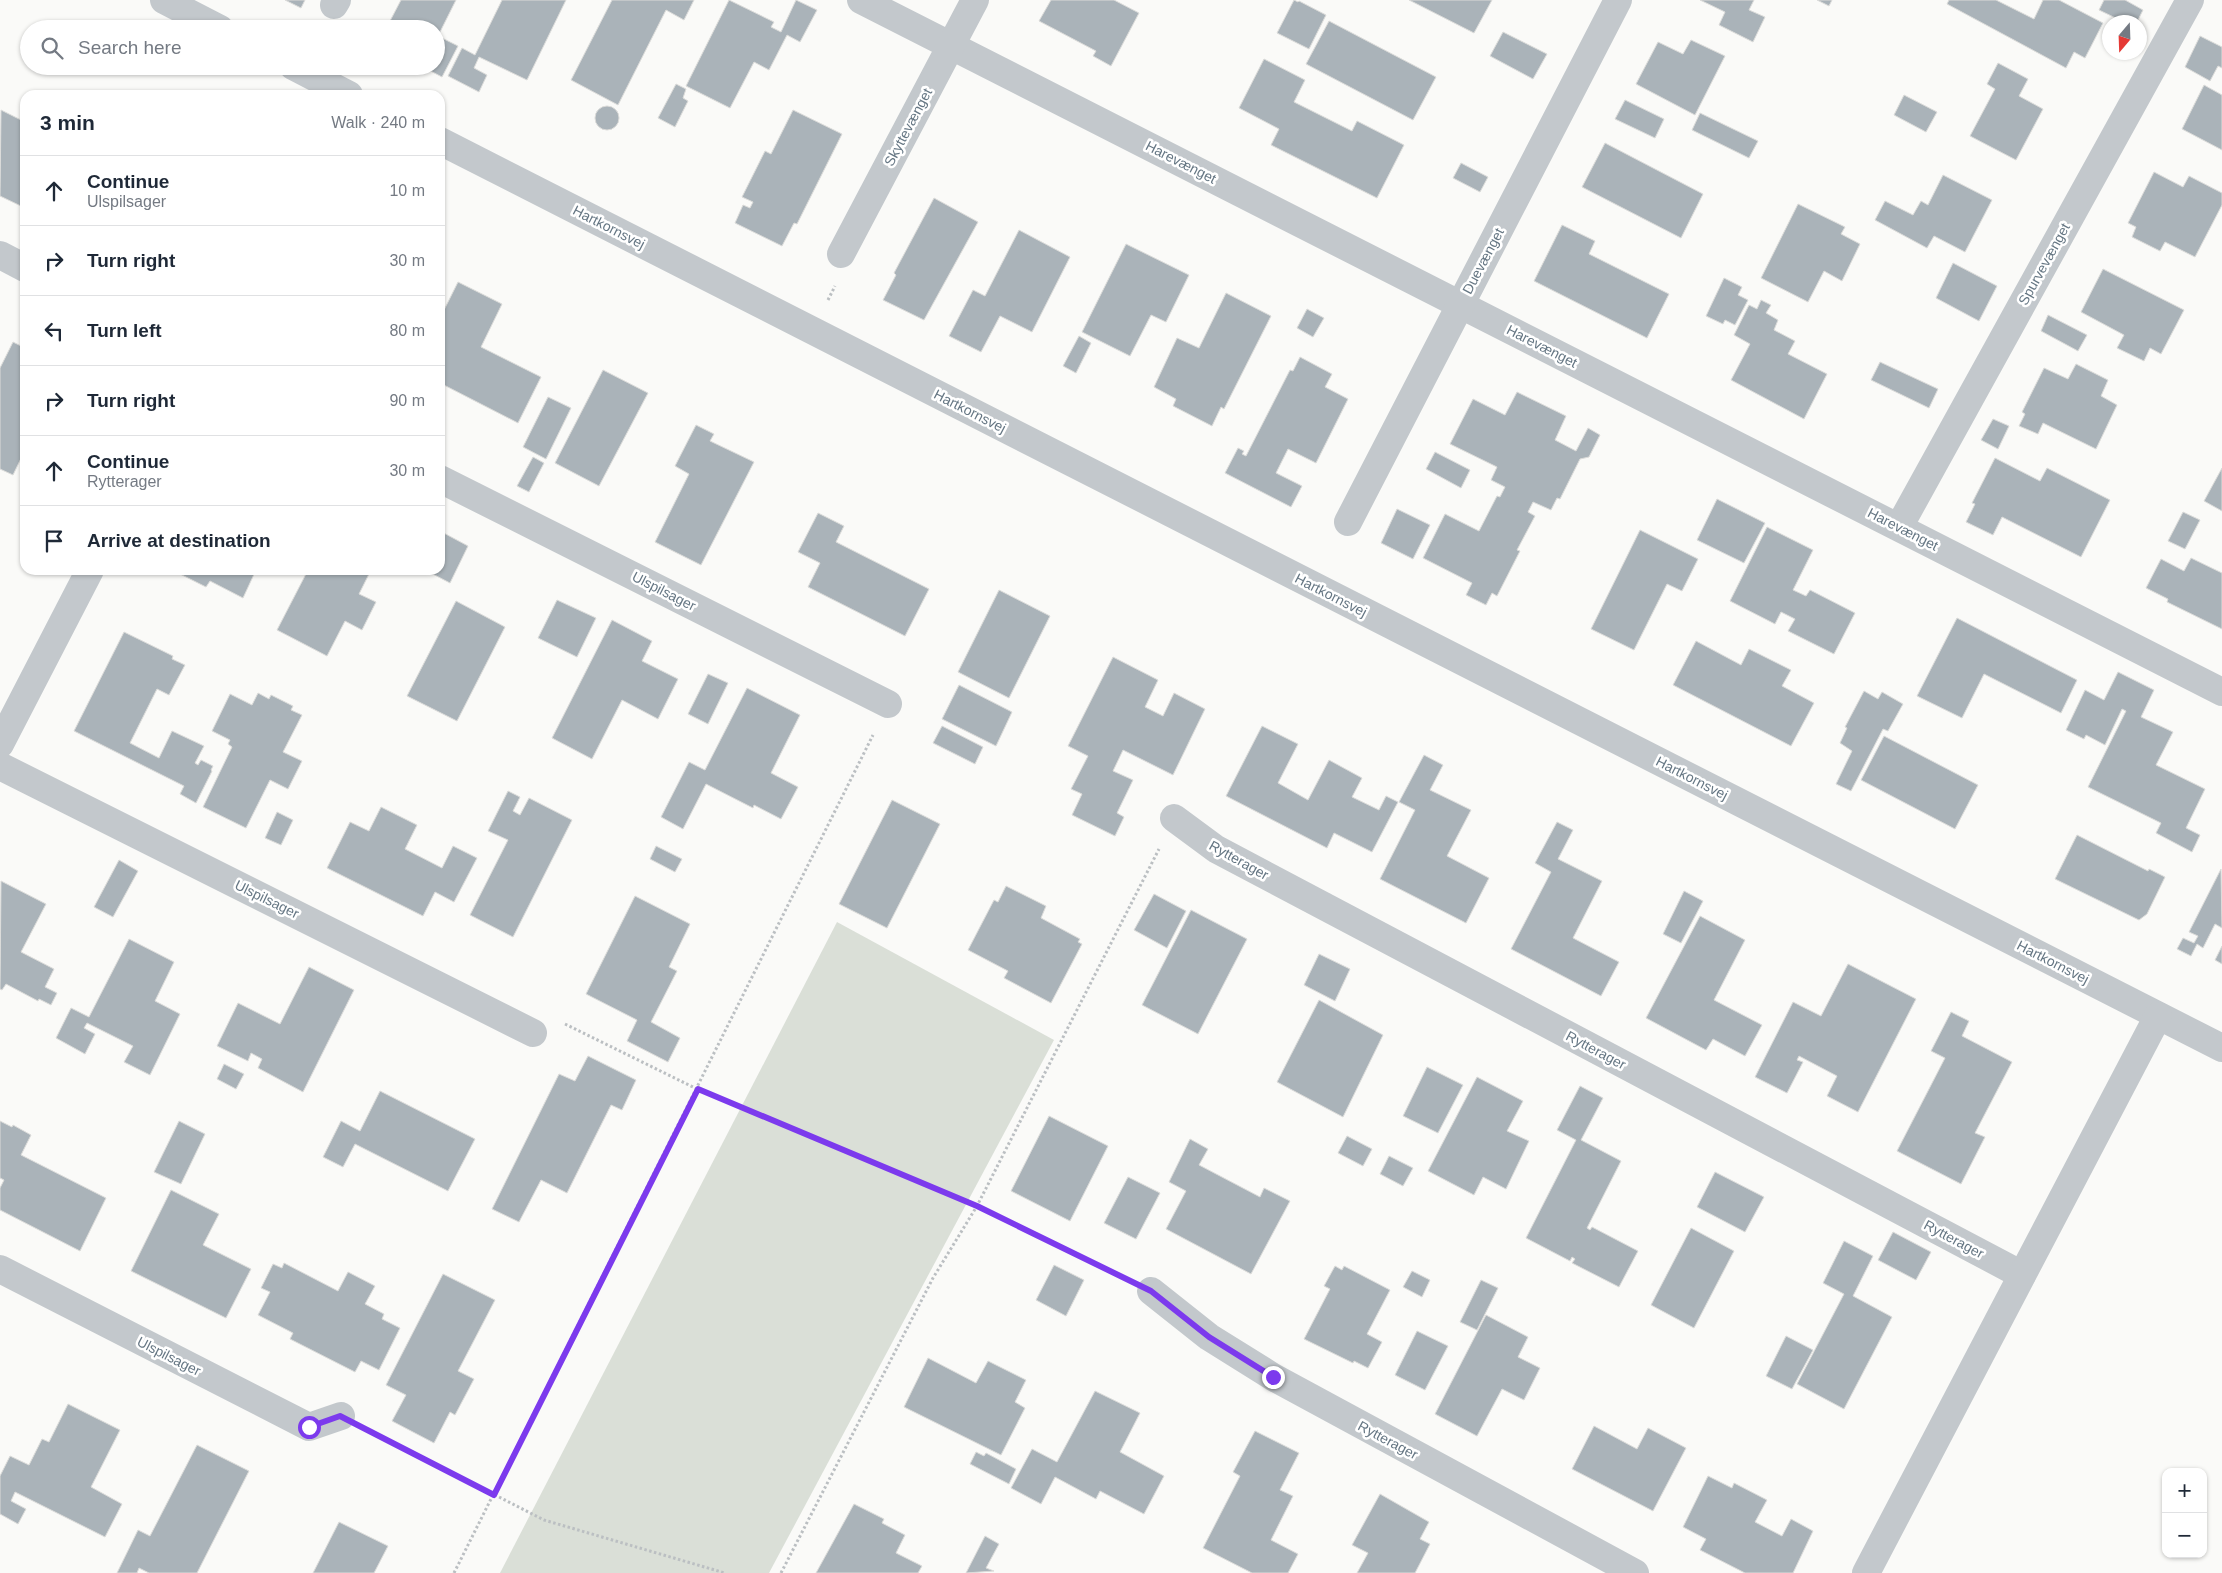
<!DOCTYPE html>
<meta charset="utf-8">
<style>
:root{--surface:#fff;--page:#f2f2f3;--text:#1f2937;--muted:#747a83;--line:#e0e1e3}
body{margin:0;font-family:Arial,sans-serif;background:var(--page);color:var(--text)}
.controls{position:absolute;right:15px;bottom:15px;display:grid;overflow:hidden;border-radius:10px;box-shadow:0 1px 4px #0004}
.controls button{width:45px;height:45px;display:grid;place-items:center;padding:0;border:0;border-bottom:1px solid var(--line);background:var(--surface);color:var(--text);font:25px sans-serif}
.compass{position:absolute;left:2102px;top:15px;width:45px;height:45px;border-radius:50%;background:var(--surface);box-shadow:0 1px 4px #0004;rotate:199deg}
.stop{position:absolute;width:15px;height:15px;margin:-11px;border:4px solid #7c3aed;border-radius:50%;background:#fff}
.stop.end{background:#7c3aed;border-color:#fff;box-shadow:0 1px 5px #0008}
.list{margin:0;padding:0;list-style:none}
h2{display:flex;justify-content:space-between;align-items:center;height:65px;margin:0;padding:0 20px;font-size:21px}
h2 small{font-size:16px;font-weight:400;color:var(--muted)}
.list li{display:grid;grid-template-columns:32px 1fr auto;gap:15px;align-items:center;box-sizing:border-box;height:70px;padding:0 20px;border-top:1px solid var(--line)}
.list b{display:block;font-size:19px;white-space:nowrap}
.list p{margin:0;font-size:16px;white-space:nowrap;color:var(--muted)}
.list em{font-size:16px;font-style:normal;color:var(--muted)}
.icon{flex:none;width:28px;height:28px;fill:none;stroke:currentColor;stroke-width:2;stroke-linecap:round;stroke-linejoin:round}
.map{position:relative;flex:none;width:2222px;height:1573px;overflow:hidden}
.search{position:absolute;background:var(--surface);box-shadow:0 1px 4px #0004;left:20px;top:20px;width:425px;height:55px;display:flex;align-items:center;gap:12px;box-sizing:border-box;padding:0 18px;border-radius:28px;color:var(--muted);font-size:19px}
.panel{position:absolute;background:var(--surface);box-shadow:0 1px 4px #0004;left:20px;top:90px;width:425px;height:485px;border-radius:15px}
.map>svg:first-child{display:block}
.green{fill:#dadfd7}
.building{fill:#aab3b9;stroke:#dcdcda}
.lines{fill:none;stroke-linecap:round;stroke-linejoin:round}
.path{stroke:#bbbfc2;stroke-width:3;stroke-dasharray:2.5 2.5;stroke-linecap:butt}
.minor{stroke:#c3c8cc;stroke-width:28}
.route{stroke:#7c3aed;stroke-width:6}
.labels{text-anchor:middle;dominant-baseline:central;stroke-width:5;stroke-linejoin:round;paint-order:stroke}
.street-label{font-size:14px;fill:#657683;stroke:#fff}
</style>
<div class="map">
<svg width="2222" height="1573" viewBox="0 0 2222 1573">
<rect width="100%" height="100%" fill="#fafaf8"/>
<polygon class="green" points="837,922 1054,1040 769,1573 500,1573"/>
<g class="building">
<polygon points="285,0 305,0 301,8"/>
<polygon points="401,0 456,0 438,36 458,46 442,77 421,66 436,66 436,29 405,29 390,21"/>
<polygon points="502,0 566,0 527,80 479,57 474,68 487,75 479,92 448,76 462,48 475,55"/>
<polygon points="612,0 694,0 684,20 666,10 618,105 571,80"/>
<polygon points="729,0 774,22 771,27 781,32 796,0 817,10 800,42 787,35 769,70 754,62 730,108 686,86"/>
<polygon points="1051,0 1114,0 1139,13 1111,66 1093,56 1096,51 1039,21"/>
<polygon points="1294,0 1298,2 1299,1 1326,15 1309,49 1277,33"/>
<polygon points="1409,0 1492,0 1474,33"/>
<polygon points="1700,0 1754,0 1749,10 1765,17 1753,42 1719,25 1725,12"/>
<polygon points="1817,0 1832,0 1829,6"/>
<polygon points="1949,0 1996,0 2034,19 2043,0 2059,0 2103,23 2085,58 2074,52 2066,68 1947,4"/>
<polygon points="2104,0 2125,0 2143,10 2137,22 2124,22 2099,10"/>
<polygon points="1329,21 1436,77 1413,120 1306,64"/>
<polygon points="1503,32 1547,54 1533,79 1490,56"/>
<polygon points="2200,36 2222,47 2222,68 2218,66 2210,81 2185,67"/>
<polygon points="1691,40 1725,56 1695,115 1636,84 1658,42 1683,54"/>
<polygon points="1264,59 1305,80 1294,102 1352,131 1357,121 1404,145 1377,198 1271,145 1279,129 1239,108"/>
<polygon points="1998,63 2028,79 2019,96 2043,109 2016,160 1970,136 1995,89 1987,84"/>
<polygon points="676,84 686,89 683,98 688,101 675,127 658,118"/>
<polygon points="2204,85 2222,95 2222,150 2182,129"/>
<polygon points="1904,95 1937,112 1926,132 1894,115"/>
<polygon points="1625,100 1664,119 1655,138 1615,119"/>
<circle cx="607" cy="118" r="12"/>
<polygon points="1,110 25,122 25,208 0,196"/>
<polygon points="793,110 842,134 797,224 794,223 782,246 735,223 743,205 750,208 753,202 742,197 765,151 771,154"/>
<polygon points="1700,113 1758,141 1749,158 1692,130"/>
<polygon points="1605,143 1703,194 1681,238 1582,187"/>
<polygon points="1461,163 1488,177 1480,192 1453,178"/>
<polygon points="2154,172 2183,187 2189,176 2222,193 2222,205 2195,257 2165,242 2160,251 2132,237 2136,227 2128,223"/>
<polygon points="1943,175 1992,200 1965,252 1934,236 1927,248 1875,220 1885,201 1913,215 1921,201 1928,205"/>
<polygon points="934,198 978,222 924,320 883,300 896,275 894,273"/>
<polygon points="1798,204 1845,227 1841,234 1860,244 1842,281 1824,271 1808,302 1761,278"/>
<polygon points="1562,225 1595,241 1589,254 1669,294 1647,338 1534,281"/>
<polygon points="1019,230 1070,257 1032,332 1000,316 981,352 949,336 973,290 985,296"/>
<polygon points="1126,244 1189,275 1166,322 1151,315 1130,356 1082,332"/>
<polygon points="1953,263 1997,286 1979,321 1936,298"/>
<polygon points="2103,269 2184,310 2161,354 2150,348 2144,361 2117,348 2124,335 2081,312"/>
<polygon points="1724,278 1742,287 1738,295 1748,300 1735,325 1725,320 1723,324 1706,316"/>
<polygon points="458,282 502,304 481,347 541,377 518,423 440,383 440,318"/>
<polygon points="1226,293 1271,316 1224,409 1221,407 1212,426 1173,406 1176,399 1154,387 1177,338 1199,348"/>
<polygon points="1761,300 1771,305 1766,313 1778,320 1774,330 1795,341 1788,354 1827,374 1804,419 1731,380 1750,344 1734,335 1749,305 1757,309"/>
<polygon points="1307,309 1324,318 1313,337 1297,328"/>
<polygon points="2048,315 2087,335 2078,351 2041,331"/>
<polygon points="1079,336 1091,343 1076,373 1063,366"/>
<polygon points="13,342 25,348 25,450 13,475 0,469 0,368"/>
<polygon points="1300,357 1332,374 1325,387 1348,399 1316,463 1288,449 1276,473 1302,486 1291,507 1225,473 1238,448 1244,451 1242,454 1246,456 1290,370 1293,371"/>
<polygon points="1880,362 1938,389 1929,408 1871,380"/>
<polygon points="2076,364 2108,380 2101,396 2117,405 2096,449 2043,423 2038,434 2019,426 2025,414 2022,412 2044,368 2068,379"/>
<polygon points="603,370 648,393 599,486 555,463"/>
<polygon points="1517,392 1566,416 1555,440 1576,451 1588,428 1600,435 1589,457 1580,459 1560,499 1557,498 1551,510 1533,502 1528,512 1535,516 1517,550 1520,551 1497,596 1492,593 1486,605 1466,595 1472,583 1423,558 1445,514 1479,531 1497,496 1500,497 1505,487 1491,480 1497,467 1450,444 1473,399 1505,415"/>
<polygon points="548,397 571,408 546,459 523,447"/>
<polygon points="1993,419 2009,426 1998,449 1981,440"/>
<polygon points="696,425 714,434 710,441 754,462 701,565 655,542 689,474 675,466"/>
<polygon points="1435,452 1470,470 1461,488 1426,469"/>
<polygon points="533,457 544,463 529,492 517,486"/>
<polygon points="1995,458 2040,481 2047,468 2110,500 2081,557 2002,517 1993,535 1966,522 1975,504 1972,503"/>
<polygon points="2222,468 2222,511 2204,501"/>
<polygon points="1717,499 1765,523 1744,563 1697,540"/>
<polygon points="1397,509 1430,525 1413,559 1381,543"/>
<polygon points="2183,512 2200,520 2185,549 2168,541"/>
<polygon points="818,513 844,526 836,542 929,589 905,636 808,587 820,563 798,552"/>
<polygon points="1767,527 1813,550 1793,590 1806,596 1810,590 1855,613 1834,654 1788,631 1795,619 1781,612 1775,624 1730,601"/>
<polygon points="1640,530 1698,559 1682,591 1667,584 1634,650 1591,629"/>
<polygon points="440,531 468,546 450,583 425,570 440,570"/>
<polygon points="2191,558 2222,573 2222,629 2167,602 2168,599 2146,588 2161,559 2184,571"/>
<polygon points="172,570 256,570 243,598 210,581 206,587"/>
<polygon points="308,570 371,570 359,594 376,602 362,630 345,621 327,656 277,630"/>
<polygon points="999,590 1050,616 1009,698 958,672"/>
<polygon points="557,600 596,618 577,657 538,638"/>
<polygon points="456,601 505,627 457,721 407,696"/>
<polygon points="1957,618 2077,680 2061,713 1984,674 1962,718 1917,696"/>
<polygon points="612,620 652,641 642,661 678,679 658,719 622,700 592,759 552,738"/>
<polygon points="124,632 173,656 172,659 185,665 169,695 157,689 130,743 159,758 172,731 204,746 195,763 198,765 201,760 213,766 211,770 212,771 196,803 180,794 184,786 74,731"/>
<polygon points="1696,641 1741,665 1749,649 1791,670 1782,686 1814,703 1791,746 1673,685"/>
<polygon points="1113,657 1158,680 1145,707 1163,716 1174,693 1205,709 1173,775 1123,750 1113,771 1133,780 1117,813 1124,817 1115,836 1072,815 1082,794 1071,789 1088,756 1068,746"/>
<polygon points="2118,672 2154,690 2141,717 2173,732 2156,765 2205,789 2186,828 2200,835 2192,852 2156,833 2161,823 2088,787 2126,711 2122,709 2105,745 2086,735 2084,739 2066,730 2085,690 2104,700"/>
<polygon points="708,674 728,683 708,724 688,714"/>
<polygon points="959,685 1012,712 996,746 942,719"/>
<polygon points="747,688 800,715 771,773 798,787 781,819 754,805 753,808 706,784 683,829 661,817 689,762 705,770"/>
<polygon points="1864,691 1878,699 1882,692 1903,704 1888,731 1883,729 1851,791 1836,784 1852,751 1840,743 1847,728 1845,727"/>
<polygon points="258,693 269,699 271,695 293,706 291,710 302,715 283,752 302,761 288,789 270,780 246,828 203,807 232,747 228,744 230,740 212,731 230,694 252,705"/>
<polygon points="942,726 983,747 975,764 933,743"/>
<polygon points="1262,726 1298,744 1278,783 1308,800 1329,760 1362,778 1352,797 1379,810 1386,796 1398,802 1372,852 1334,833 1327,848 1226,796"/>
<polygon points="1884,736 1978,785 1955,829 1861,780"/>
<polygon points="1424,755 1443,765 1430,790 1471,810 1447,856 1489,878 1466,923 1380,879 1415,810 1399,802"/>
<polygon points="508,791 520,797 513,811 520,815 529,798 572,820 513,937 470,915 508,840 488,831"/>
<polygon points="892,800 940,824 887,928 839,904"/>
<polygon points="381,807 417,825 405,849 442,868 453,846 477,858 454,902 435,892 423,916 327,868 350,822 369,831"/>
<polygon points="277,812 293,820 281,845 265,838"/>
<polygon points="1557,822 1573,830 1558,859 1602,881 1573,938 1619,962 1601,996 1511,949 1551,872 1535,863"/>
<polygon points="2077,835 2148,871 2149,869 2165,877 2147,914 2139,920 2055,879"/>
<polygon points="656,846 682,859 675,872 650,859"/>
<polygon points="119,860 138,871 113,917 94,907"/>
<polygon points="2221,869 2222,928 2215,924 2203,948 2197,944 2191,956 2177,949 2183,938 2194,943 2198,936 2189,932"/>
<polygon points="1,881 46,904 21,952 54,969 45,987 57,993 51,1005 39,999 38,1001 6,984 2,990 0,989"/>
<polygon points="1006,886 1046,906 1041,918 1080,939 1078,942 1082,944 1051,1003 1004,978 1008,971 968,950 994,900 998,902"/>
<polygon points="1684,891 1703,901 1681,943 1663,934"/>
<polygon points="1154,894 1186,911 1167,948 1134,930"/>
<polygon points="635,896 690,924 669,967 677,971 651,1022 680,1038 668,1062 627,1041 637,1020 586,994"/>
<polygon points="1191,910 1247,939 1198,1034 1142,1005"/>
<polygon points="1700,916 1745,940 1714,1000 1762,1025 1745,1056 1713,1039 1706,1050 1646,1018"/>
<polygon points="129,939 174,962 155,1001 180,1014 150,1075 124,1062 133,1046 87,1023 84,1028 95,1034 85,1054 56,1038 71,1008 89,1017"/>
<polygon points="2222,946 2222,964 2215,960"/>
<polygon points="1319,954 1350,969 1335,1001 1304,985"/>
<polygon points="1848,964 1916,999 1858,1112 1827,1096 1837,1076 1799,1056 1797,1060 1803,1062 1787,1093 1755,1077 1793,1002 1821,1016"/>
<polygon points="309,967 354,990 303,1092 258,1068 262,1059 251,1053 248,1061 217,1046 238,1003 280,1024"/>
<polygon points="1319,1000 1383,1035 1343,1117 1277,1082"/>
<polygon points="1951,1012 1969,1021 1962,1036 2012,1062 1975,1133 1985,1137 1961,1184 1897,1151 1945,1058 1931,1051"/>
<polygon points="588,1056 636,1080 622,1110 611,1105 567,1193 541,1180 519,1222 492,1209 559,1074 575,1081"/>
<polygon points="224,1064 244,1074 236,1089 217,1079"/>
<polygon points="1427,1067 1463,1085 1438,1133 1403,1116"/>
<polygon points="1477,1077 1523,1101 1507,1131 1529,1141 1506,1189 1483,1177 1474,1195 1428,1171"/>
<polygon points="1580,1086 1603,1098 1581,1140 1621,1161 1587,1228 1590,1230 1592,1227 1638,1251 1619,1287 1572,1263 1575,1259 1572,1257 1570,1261 1526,1238 1576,1140 1557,1130"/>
<polygon points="380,1091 475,1139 448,1191 355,1144 343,1167 323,1157 341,1121 360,1131"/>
<polygon points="1049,1116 1108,1146 1070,1221 1011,1191"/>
<polygon points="0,1121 12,1127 13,1125 31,1135 21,1155 106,1198 80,1251 0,1210 0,1188 4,1180 0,1178"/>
<polygon points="179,1121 205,1134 181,1184 154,1172"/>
<polygon points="1347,1136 1372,1149 1363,1166 1338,1153"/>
<polygon points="1190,1139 1208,1149 1199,1165 1260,1197 1264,1188 1290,1201 1251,1274 1166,1229 1186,1191 1169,1182"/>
<polygon points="1389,1156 1413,1168 1403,1186 1380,1174"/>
<polygon points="1715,1172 1764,1197 1745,1232 1697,1207"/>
<polygon points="1128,1177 1160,1193 1136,1239 1104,1223"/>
<polygon points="171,1190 219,1214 203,1245 251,1269 226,1318 131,1271"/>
<polygon points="1691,1228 1734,1251 1694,1328 1651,1305"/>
<polygon points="1893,1232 1931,1252 1916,1280 1878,1260"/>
<polygon points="1844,1241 1873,1256 1853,1296 1892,1317 1844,1409 1797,1384 1844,1294 1823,1283"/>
<polygon points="284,1263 338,1291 348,1272 375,1286 365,1304 384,1314 382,1319 400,1328 379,1370 361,1361 355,1372 290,1339 293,1333 258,1315 270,1292 261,1288 273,1264 282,1268"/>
<polygon points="1054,1265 1084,1280 1066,1316 1036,1300"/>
<polygon points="1335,1266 1342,1270 1344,1266 1390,1290 1367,1334 1382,1342 1368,1368 1354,1361 1353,1363 1304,1339 1330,1289 1324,1286"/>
<polygon points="1412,1271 1430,1280 1422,1297 1403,1287"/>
<polygon points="443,1274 495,1300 458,1371 474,1379 455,1415 450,1412 434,1443 392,1421 406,1395 386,1385"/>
<polygon points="1481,1280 1498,1288 1477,1330 1460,1322"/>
<polygon points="1486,1315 1528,1337 1518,1357 1540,1368 1524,1400 1502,1389 1477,1436 1435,1414"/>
<polygon points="1417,1331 1448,1346 1425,1390 1395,1375"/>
<polygon points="1786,1336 1813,1350 1792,1389 1766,1376"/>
<polygon points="928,1358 976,1383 988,1361 1026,1380 1015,1402 1025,1408 1001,1455 904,1407"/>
<polygon points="1095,1391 1140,1413 1120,1452 1164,1476 1144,1514 1100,1491 1096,1499 1055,1477 1041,1504 1011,1488 1032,1449 1057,1462"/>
<polygon points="68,1404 120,1430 91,1487 122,1504 105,1537 15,1492 11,1501 26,1509 18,1524 0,1514 0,1476 10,1456 29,1465 42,1439 49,1442"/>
<polygon points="1594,1426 1637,1449 1648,1428 1686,1448 1653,1511 1572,1469"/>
<polygon points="1255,1431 1299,1453 1280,1490 1293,1496 1271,1540 1298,1554 1288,1573 1252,1573 1203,1548 1240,1476 1233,1472"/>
<polygon points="197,1445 249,1471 197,1573 149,1573 139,1568 137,1573 117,1573 138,1530 150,1536"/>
<polygon points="976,1452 984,1456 986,1453 1016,1469 1009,1484 970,1464"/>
<polygon points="1708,1476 1732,1488 1734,1483 1767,1500 1755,1522 1782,1536 1791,1519 1813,1531 1793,1573 1745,1573 1700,1550 1706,1539 1683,1527"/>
<polygon points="1380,1494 1429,1522 1420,1539 1430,1544 1415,1573 1357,1573 1368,1553 1352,1545"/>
<polygon points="854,1504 884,1519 882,1523 905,1535 896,1553 922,1566 918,1573 816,1573"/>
<polygon points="339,1522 388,1546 374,1573 313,1573"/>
<polygon points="985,1536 999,1544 986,1568 994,1571 966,1573"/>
</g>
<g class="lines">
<g class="path">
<polyline points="828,300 835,286"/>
<polyline points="565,1024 697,1089 977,1206 1121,1277"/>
<polyline points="370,1431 544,1520 725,1573"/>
<polyline points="454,1573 873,735"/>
<polyline points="781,1573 933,1278 977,1206 1159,849"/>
</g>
<g class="minor">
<polyline points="164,0 220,29"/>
<polyline points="861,0 2222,692"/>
<polyline points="334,5 337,0"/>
<polyline points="293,66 349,95"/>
<polyline points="440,141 2222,1048"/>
<polyline points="841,254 975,0"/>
<polyline points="0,255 25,268"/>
<polyline points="440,479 888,704"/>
<polyline points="1348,522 1618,0"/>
<polyline points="1899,527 2190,0"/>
<polyline points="0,744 90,570"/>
<polyline points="0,766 533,1033"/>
<polyline points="1174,818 1216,849 2022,1275"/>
<polyline points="0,1269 309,1427 341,1416"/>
<polyline points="1151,1291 1209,1337 1273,1377 1635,1573"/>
<polyline points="1866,1573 2158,1016"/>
</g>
</g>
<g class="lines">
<polyline class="route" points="309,1427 340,1416 494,1495 698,1089 977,1206 1151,1291 1209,1337 1273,1377"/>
</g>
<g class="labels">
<g class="street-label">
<text transform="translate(908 127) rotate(-62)">Skyttevænget</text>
<text transform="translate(1181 162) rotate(27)">Harevænget</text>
<text transform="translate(609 227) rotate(27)">Hartkornsvej</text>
<text transform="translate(1483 261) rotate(-62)">Duevænget</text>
<text transform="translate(2044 264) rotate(-61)">Spurvevænget</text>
<text transform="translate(1542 346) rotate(27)">Harevænget</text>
<text transform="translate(970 411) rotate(27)">Hartkornsvej</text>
<text transform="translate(1903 529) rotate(27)">Harevænget</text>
<text transform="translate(664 591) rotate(27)">Ulspilsager</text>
<text transform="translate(1331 595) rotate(27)">Hartkornsvej</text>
<text transform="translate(1692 778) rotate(27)">Hartkornsvej</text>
<text transform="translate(1239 860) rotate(29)">Rytterager</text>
<text transform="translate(267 899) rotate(26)">Ulspilsager</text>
<text transform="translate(2053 962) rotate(27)">Hartkornsvej</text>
<text transform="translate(1596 1050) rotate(28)">Rytterager</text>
<text transform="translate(1954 1239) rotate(28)">Rytterager</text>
<text transform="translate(169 1356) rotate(27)">Ulspilsager</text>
<text transform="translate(1388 1440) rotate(28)">Rytterager</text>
</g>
</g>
</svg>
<div class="controls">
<button>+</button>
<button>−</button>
</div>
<svg class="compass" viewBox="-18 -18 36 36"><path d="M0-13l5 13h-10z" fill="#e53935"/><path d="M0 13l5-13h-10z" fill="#747a83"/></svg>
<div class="stop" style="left:309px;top:1427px"></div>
<div class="stop end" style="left:1273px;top:1377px"></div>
<div class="search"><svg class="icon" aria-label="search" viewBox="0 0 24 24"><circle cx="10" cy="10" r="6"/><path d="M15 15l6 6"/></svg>Search here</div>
<section class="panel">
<h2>3 min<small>Walk · 240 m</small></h2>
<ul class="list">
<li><svg class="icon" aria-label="ahead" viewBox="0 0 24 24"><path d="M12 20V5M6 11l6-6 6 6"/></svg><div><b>Continue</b><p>Ulspilsager</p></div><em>10 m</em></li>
<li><svg class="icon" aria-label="right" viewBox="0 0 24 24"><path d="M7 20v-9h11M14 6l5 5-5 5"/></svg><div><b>Turn right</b></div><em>30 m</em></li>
<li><svg class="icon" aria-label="left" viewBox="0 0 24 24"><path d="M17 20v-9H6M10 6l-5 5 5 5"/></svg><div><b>Turn left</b></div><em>80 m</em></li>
<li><svg class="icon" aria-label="right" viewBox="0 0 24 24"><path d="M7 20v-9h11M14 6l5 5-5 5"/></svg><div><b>Turn right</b></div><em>90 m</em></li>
<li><svg class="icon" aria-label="ahead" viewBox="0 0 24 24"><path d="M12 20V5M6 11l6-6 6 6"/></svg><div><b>Continue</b><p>Rytterager</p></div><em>30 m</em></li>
<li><svg class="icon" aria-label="arrive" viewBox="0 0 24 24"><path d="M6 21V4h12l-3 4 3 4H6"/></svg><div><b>Arrive at destination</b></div></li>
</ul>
</section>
</div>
